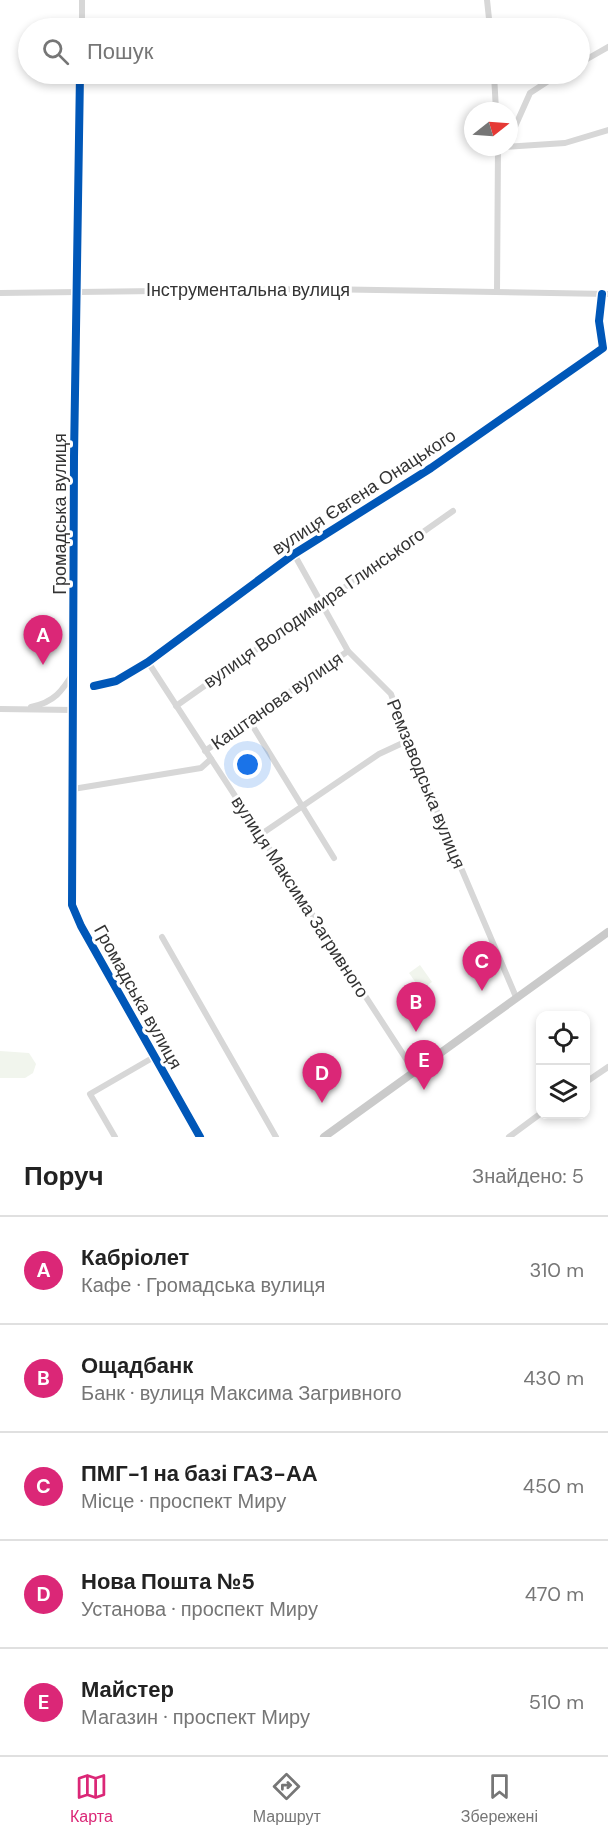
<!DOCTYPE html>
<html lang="uk">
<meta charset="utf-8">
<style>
:root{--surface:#fff;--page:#f2f2f2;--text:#222;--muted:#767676;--line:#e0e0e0;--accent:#db2777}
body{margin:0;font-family:"DM Sans",sans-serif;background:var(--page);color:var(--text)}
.controls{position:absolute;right:18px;bottom:18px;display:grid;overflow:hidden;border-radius:12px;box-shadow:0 3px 9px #0003}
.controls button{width:54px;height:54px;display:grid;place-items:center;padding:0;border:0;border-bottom:2px solid var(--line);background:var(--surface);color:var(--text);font:30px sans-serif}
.compass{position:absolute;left:464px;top:102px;width:54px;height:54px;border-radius:50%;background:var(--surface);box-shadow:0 3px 9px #0003;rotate:73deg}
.you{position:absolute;left:248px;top:765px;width:21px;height:21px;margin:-15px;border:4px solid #fff;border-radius:50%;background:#1a73e8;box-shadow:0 0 0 9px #1a73e833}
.badge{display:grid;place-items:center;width:39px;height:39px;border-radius:50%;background:var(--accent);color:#fff;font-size:20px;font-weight:700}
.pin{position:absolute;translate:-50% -50px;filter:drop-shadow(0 2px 3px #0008)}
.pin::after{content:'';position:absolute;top:32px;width:21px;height:18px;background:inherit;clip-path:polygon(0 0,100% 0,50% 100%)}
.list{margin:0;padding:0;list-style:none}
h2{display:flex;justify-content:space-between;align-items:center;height:78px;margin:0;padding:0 24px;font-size:26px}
h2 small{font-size:20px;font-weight:400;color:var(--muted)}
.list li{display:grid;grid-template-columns:39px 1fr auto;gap:18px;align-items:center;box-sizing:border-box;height:108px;padding:0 24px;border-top:2px solid var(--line)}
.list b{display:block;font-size:22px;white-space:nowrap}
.list p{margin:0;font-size:20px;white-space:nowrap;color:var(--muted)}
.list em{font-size:20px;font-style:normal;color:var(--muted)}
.icon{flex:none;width:33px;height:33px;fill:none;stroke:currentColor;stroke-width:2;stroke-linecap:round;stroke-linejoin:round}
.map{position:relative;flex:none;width:608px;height:1137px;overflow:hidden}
.search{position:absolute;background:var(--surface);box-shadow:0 3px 9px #0003;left:18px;right:18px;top:18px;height:66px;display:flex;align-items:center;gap:15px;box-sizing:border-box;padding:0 21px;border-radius:33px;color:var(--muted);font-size:22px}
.sheet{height:618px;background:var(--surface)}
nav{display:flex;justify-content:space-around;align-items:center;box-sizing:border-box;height:84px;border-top:2px solid var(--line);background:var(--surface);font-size:16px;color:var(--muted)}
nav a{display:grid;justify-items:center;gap:3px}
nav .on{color:var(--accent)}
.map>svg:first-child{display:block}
.green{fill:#f1f5ed}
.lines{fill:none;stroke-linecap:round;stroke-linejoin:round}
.minor{stroke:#d7d7d7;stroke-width:6}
.major{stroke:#cacaca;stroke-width:8}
.cycleway-casing{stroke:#fff;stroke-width:11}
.cycleway{stroke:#0057b8;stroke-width:8}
.labels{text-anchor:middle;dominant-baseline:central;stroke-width:6;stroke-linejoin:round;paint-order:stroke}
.street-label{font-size:18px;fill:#333;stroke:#fff}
</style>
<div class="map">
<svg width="608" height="1137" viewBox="0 0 608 1137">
<rect width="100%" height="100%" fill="#fff"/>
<g class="green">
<polygon points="420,965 432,982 421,990 409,973"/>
<polygon points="0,1051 29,1053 36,1064 33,1073 25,1078 0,1078"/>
</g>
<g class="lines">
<g class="minor">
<polyline points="487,0 490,28"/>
<polyline points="82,28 82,0"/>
<polyline points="580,63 608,47"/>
<polyline points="80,74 74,457 72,905 81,926 200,1137"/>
<polyline points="494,74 496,111"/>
<polyline points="509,140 530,93 559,74"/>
<polyline points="505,147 565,143 608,130"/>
<polyline points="497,292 498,147"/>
<polyline points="0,293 318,289 608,294"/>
<polyline points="294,554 348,651 391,694 407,741 516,997"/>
<polyline points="148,662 414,1071"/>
<polyline points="94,686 116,681 148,662 294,554 431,468 596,353 603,348 599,321 602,294"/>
<polyline points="176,706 453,511"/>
<path d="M31,707C55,702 62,691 74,672"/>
<polyline points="0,709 74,710"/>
<polyline points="249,720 334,858"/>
<polyline points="205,751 348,651"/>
<polyline points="73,789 201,768 211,759"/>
<polyline points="260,835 379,754 407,741"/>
<polyline points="162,937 276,1137"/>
<polyline points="586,1082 608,1067"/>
<polyline points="115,1137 90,1094 154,1057"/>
<polyline points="509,1137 540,1114"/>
</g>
<polyline class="major" points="324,1137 608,932"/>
<defs>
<g id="cycleway">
<polyline points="80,74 74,457 72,905 81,926 200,1137"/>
<polyline points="94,686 116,681 148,662 294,554 431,468 596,353 603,348 599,321 602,294"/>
</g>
</defs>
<use href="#cycleway" class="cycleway-casing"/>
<use href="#cycleway" class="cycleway"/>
</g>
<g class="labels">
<g class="street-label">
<text x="248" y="290">Інструментальна вулиця</text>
<text transform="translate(364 492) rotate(-33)">вулиця Євгена Онацького</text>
<text transform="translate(60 514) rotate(-90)">Громадська вулиця</text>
<text transform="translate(314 608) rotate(-35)">вулиця Володимира Глинського</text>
<text transform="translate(277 701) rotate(-35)">Каштанова вулиця</text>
<text transform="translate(426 784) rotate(68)">Ремзаводська вулиця</text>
<text transform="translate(300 897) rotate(57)">вулиця Максима Загривного</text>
<text transform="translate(138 997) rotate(61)">Громадська вулиця</text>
</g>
</g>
</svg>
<div class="controls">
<button><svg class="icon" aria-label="locate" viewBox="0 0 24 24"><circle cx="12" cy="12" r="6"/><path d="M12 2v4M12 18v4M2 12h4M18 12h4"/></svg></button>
<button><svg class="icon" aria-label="layers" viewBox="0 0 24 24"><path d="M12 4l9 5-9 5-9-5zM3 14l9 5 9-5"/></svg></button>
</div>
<svg class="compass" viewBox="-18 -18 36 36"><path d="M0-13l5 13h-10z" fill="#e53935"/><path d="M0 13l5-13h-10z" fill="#767676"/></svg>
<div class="you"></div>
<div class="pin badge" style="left:43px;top:665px">A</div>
<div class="pin badge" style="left:416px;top:1032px">B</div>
<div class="pin badge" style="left:482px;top:991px">C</div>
<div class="pin badge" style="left:322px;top:1103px">D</div>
<div class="pin badge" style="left:424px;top:1090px">E</div>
<div class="search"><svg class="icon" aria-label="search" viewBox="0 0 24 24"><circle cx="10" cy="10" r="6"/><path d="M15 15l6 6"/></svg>Пошук</div>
</div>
<section class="sheet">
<h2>Поруч<small>Знайдено: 5</small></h2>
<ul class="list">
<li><span class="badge">A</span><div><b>Кабріолет</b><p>Кафе · Громадська вулиця</p></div><em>310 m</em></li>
<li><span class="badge">B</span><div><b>Ощадбанк</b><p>Банк · вулиця Максима Загривного</p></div><em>430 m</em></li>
<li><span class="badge">C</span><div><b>ПМГ-1 на базі ГАЗ-АА</b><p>Місце · проспект Миру</p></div><em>450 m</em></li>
<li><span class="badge">D</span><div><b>Нова Пошта №5</b><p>Установа · проспект Миру</p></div><em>470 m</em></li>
<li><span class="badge">E</span><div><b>Майстер</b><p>Магазин · проспект Миру</p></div><em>510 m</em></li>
</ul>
</section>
<nav>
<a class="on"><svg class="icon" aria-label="map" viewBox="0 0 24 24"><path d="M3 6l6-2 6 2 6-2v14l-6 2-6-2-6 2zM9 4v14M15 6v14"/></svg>Карта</a>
<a><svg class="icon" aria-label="directions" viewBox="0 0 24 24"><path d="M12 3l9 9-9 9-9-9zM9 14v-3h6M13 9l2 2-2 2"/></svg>Маршрут</a>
<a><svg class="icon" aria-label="saved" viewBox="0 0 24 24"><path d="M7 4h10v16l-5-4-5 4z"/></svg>Збережені</a>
</nav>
